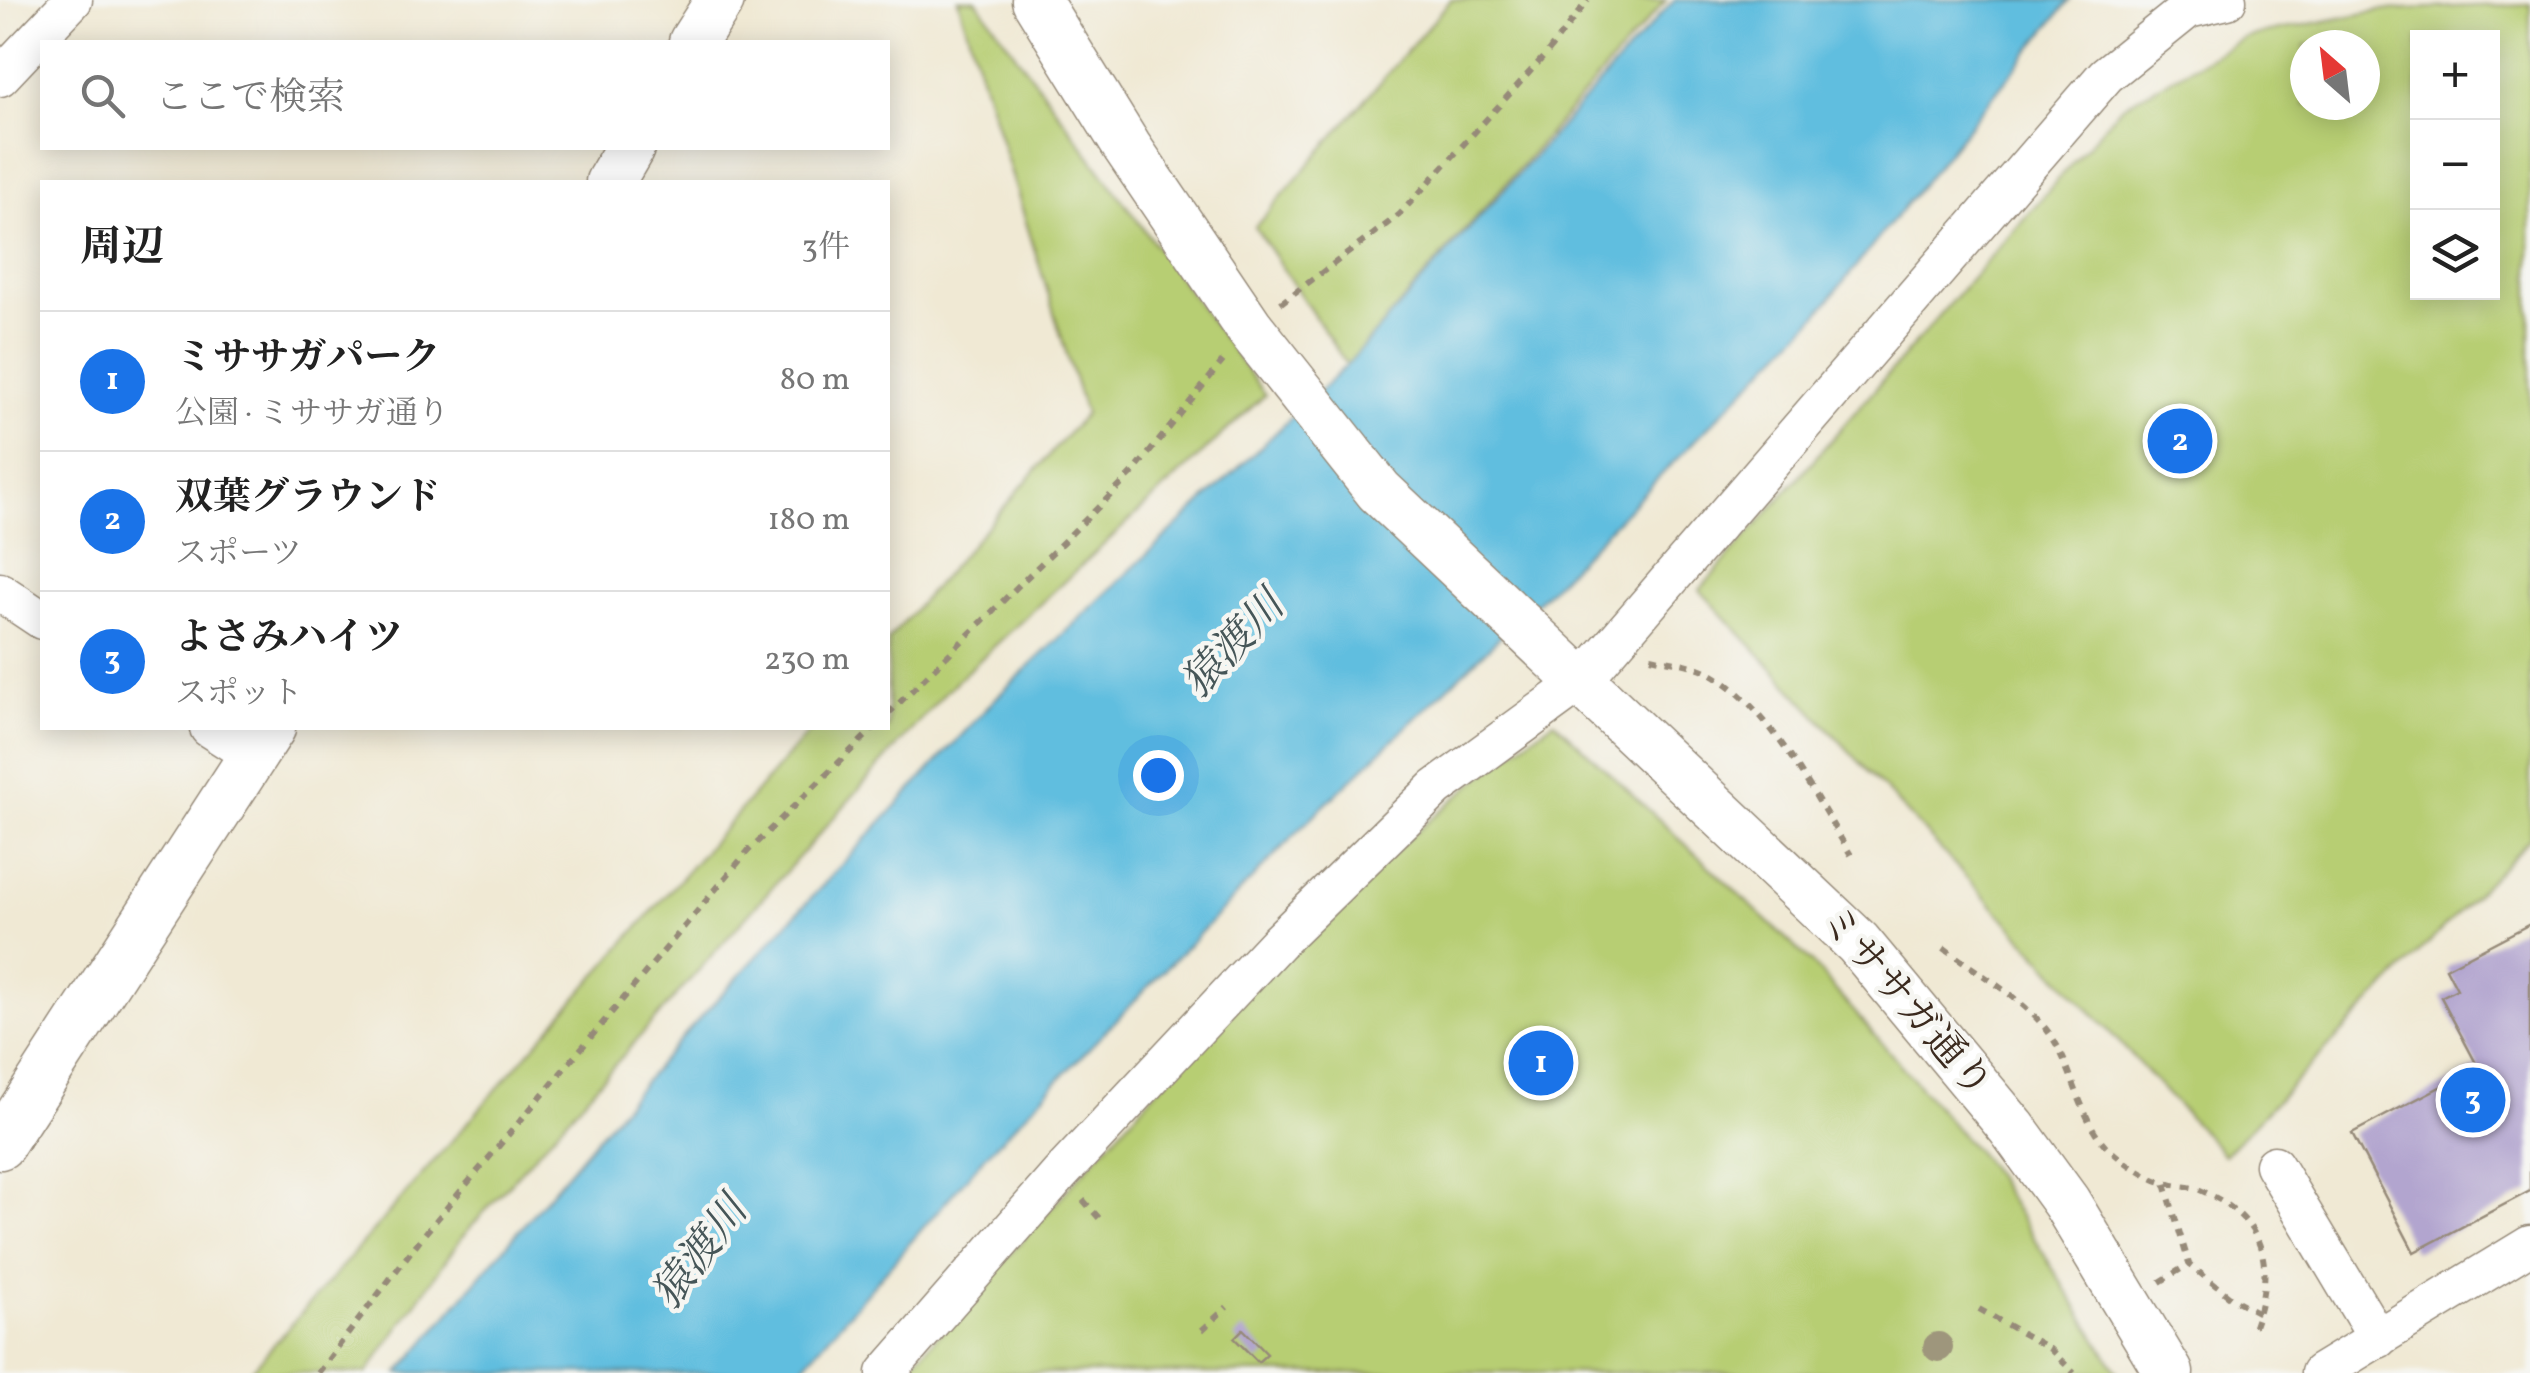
<!DOCTYPE html>
<html lang="ja">
<meta charset="utf-8">
<style>
:root{--surface:#fff;--page:#f6f6f6;--text:#222;--muted:#767676;--line:#e0e0e0;--accent:#1a73e8}
body{margin:0;font-family:Vollkorn,"Noto Serif JP",serif;background:var(--page);color:var(--text)}
.controls{position:absolute;right:30px;top:30px;display:grid;overflow:hidden;border-radius:0px;box-shadow:0 5px 25px #0003}
.controls button{width:90px;height:90px;display:grid;place-items:center;padding:0;border:0;border-bottom:2px solid var(--line);background:var(--surface);color:var(--text);font:50px sans-serif}
.compass{position:absolute;left:2290px;top:30px;width:90px;height:90px;border-radius:50%;background:var(--surface);box-shadow:0 5px 25px #0003;rotate:332deg}
.you{position:absolute;left:1158px;top:775px;width:35px;height:35px;margin:-25px;border:8px solid #fff;border-radius:50%;background:#1a73e8;box-shadow:0 0 0 15px #1a73e833}
.badge{display:grid;place-items:center;width:65px;height:65px;border-radius:50%;background:var(--accent);color:#fff;font-size:32px;font-weight:700}
.pin{position:absolute;translate:-50% -50%;border:5px solid #fff;box-shadow:0 2px 10px #0006}
.list{margin:0;padding:0;list-style:none}
h2{display:flex;justify-content:space-between;align-items:center;height:130px;margin:0;padding:0 40px;font-size:42px}
h2 small{font-size:32px;font-weight:400;color:var(--muted)}
.list li{display:grid;grid-template-columns:65px 1fr auto;gap:30px;align-items:center;box-sizing:border-box;height:140px;padding:0 40px;border-top:2px solid var(--line)}
.list b{display:block;font-size:38px;white-space:nowrap}
.list p{margin:0;font-size:32px;white-space:nowrap;color:var(--muted)}
.list em{font-size:32px;font-style:normal;color:var(--muted)}
.icon{flex:none;width:55px;height:55px;fill:none;stroke:currentColor;stroke-width:2;stroke-linecap:round;stroke-linejoin:round}
.map{position:relative;flex:none;width:2530px;height:1373px;overflow:hidden}
.search{position:absolute;background:var(--surface);box-shadow:0 5px 25px #0003;left:40px;top:40px;width:850px;height:110px;display:flex;align-items:center;gap:25px;box-sizing:border-box;padding:0 35px;border-radius:0px;color:var(--muted);font-size:38px}
.panel{position:absolute;background:var(--surface);box-shadow:0 5px 25px #0003;left:40px;top:180px;width:850px;height:550px;border-radius:0px}
.map>svg:first-child{display:block}
.green{fill:#b7ce73;stroke:#797c48;stroke-width:2.5;fill-rule:evenodd}
.water{fill:#61bedf;stroke:#4e747e;stroke-width:2.5}
.building{fill:#b2a5cf}
.lines{fill:none;stroke-linecap:round;stroke-linejoin:round}
.minor-casing{stroke:#968a79;stroke-width:41}
.tertiary-casing{stroke:#968a79;stroke-width:51}
.path{stroke:#968a79;stroke-width:6;stroke-dasharray:8 8;stroke-linecap:butt}
.minor{stroke:#fff;stroke-width:38}
.tertiary{stroke:#fff;stroke-width:48}
.tree{fill:#9e967b}
.labels{text-anchor:middle;dominant-baseline:central;stroke-width:9;stroke-linejoin:round;paint-order:stroke}
.street-label{font-size:40px;fill:#3b2a1e;stroke:#f6f6f2}
.water-label{font-size:42px;font-style:italic;fill:#465658;stroke:#f6f6f2}
</style>
<div class="map">
<svg width="2530" height="1373" viewBox="0 0 2530 1373">
<rect width="100%" height="100%" fill="#f6f6f2"/>
<filter id="ink" filterUnits="userSpaceOnUse"><feTurbulence type="fractalNoise" baseFrequency=".01" numOctaves="2"/><feDisplacementMap in="SourceGraphic" scale="20" xChannelSelector="R" yChannelSelector="G"/><feConvolveMatrix kernelMatrix="1 2 1 2 8 2 1 2 1" color-interpolation-filters="sRGB"/></filter>
<filter id="wash" filterUnits="userSpaceOnUse"><feTurbulence type="fractalNoise" baseFrequency=".0048" numOctaves="4" result="noise"/><feDisplacementMap in="SourceGraphic" scale="40" xChannelSelector="R" yChannelSelector="G"/><feGaussianBlur stdDeviation="2.25" result="paint"/><feColorMatrix in="noise" values="0 0 0 0 0 0 0 0 0 0 0 0 0 0 0 0 0 1.4 0 .05"/><feComposite in="paint" operator="in"/></filter>
<g filter="url(#wash)">
<rect width="100%" height="100%" fill="#f0e9d4"/>
<g class="green">
<polygon points="958,0 976,0 1265,395 946,691 462,1237 367,1373 249,1373 812,728 888,728 888,640 1085,414"/>
<polygon points="1451,0 1666,0 1347,365 1255,227"/>
<path d="M2530,4V838L2224,1155L1700,590L2121,107L2245,37L2380,10ZM2418,38H2492V292H2418ZM2365,45V105H2305V45Z"/>
<path d="M1554,721L1810,961L1988,1165L2118,1373H904C1110,1146 1305,902 1554,721Z"/>
</g>
<polygon class="water" points="1674,0 2070,0 1817,315 1548,591 1306,823 988,1153 797,1373 399,1373 675,1045 998,696 1347,365"/>
<g id="blocks">
<g class="building">
<polygon points="2530,924 2530,1191 2414,1252 2352,1133 2478,1067 2441,997 2457,989 2446,968"/>
<polygon points="1243,1329 1267,1354 1258,1362 1234,1338"/>
</g>
</g>
</g>
<g filter="url(#ink)">
<use href="#blocks" fill-opacity="0" stroke="#968a79" stroke-width="2.5"/>
<g class="lines">
<defs>
<g id="minor">
<polyline points="0,77 73,0"/>
<polyline points="0,592 42,620"/>
<polyline points="209,728 253,756"/>
<polyline points="2274,1165 2378,1339"/>
<polyline points="886,1373 1060,1174 1278,942 1436,788 1580,683 2106,75 2188,9 2227,0"/>
<polyline points="2320,1373 2530,1245"/>
</g>
<g id="tertiary">
<polyline points="1036,0 1127,147 1249,327 1379,491 1858,943 2012,1128 2066,1202 2169,1373"/>
<polyline points="693,42 720,0"/>
<polyline points="610,182 630,148"/>
<polyline points="0,1145 271,728"/>
</g>
</defs>
<use href="#minor" class="minor-casing"/>
<use href="#tertiary" class="tertiary-casing"/>
<g class="path">
<polyline points="1281,303 1399,215 1548,52 1588,0"/>
<path d="M1651,657C1667,661 1688,663 1704,670C1767,699 1815,798 1851,855"/>
<polyline points="888,714 1132,474 1223,361"/>
<path d="M1944,948C1980,975 2032,1003 2055,1042C2073,1072 2081,1119 2105,1145C2121,1161 2148,1180 2170,1184C2180,1187 2190,1186 2200,1190C2268,1219 2277,1269 2251,1334"/>
<polyline points="2165,1184 2189,1264 2230,1297 2259,1313"/>
<polyline points="1083,1200 1099,1218"/>
<polyline points="2160,1282 2189,1264"/>
<polyline points="1979,1309 2050,1349 2074,1373"/>
<polyline points="1202,1330 1227,1307"/>
<polyline points="318,1373 422,1237 748,851 874,728"/>
</g>
<use href="#minor" class="minor"/>
<use href="#tertiary" class="tertiary"/>
</g>
<circle class="tree" cx="1938" cy="1347" r="15"/>
</g>
<g class="labels">
<g class="street-label">
<text transform="translate(1904 1003) rotate(49)">ミササガ通り</text>
</g>
<g class="water-label">
<text transform="translate(1235 646) rotate(-47)">猿渡川</text>
<text transform="translate(702 1254) rotate(-53)">猿渡川</text>
</g>
</g>
</svg>
<div class="controls">
<button>+</button>
<button>−</button>
<button><svg class="icon" aria-label="layers" viewBox="0 0 24 24"><path d="M12 4l9 5-9 5-9-5zM3 14l9 5 9-5"/></svg></button>
</div>
<svg class="compass" viewBox="-18 -18 36 36"><path d="M0-13l5 13h-10z" fill="#e53935"/><path d="M0 13l5-13h-10z" fill="#767676"/></svg>
<div class="you"></div>
<div class="pin badge" style="left:1541px;top:1063px">1</div>
<div class="pin badge" style="left:2180px;top:441px">2</div>
<div class="pin badge" style="left:2473px;top:1100px">3</div>
<div class="search"><svg class="icon" aria-label="search" viewBox="0 0 24 24"><circle cx="10" cy="10" r="6"/><path d="M15 15l6 6"/></svg>ここで検索</div>
<section class="panel">
<h2>周辺<small>3件</small></h2>
<ul class="list">
<li><span class="badge">1</span><div><b>ミササガパーク</b><p>公園 · ミササガ通り</p></div><em>80 m</em></li>
<li><span class="badge">2</span><div><b>双葉グラウンド</b><p>スポーツ</p></div><em>180 m</em></li>
<li><span class="badge">3</span><div><b>よさみハイツ</b><p>スポット</p></div><em>230 m</em></li>
</ul>
</section>
</div>
